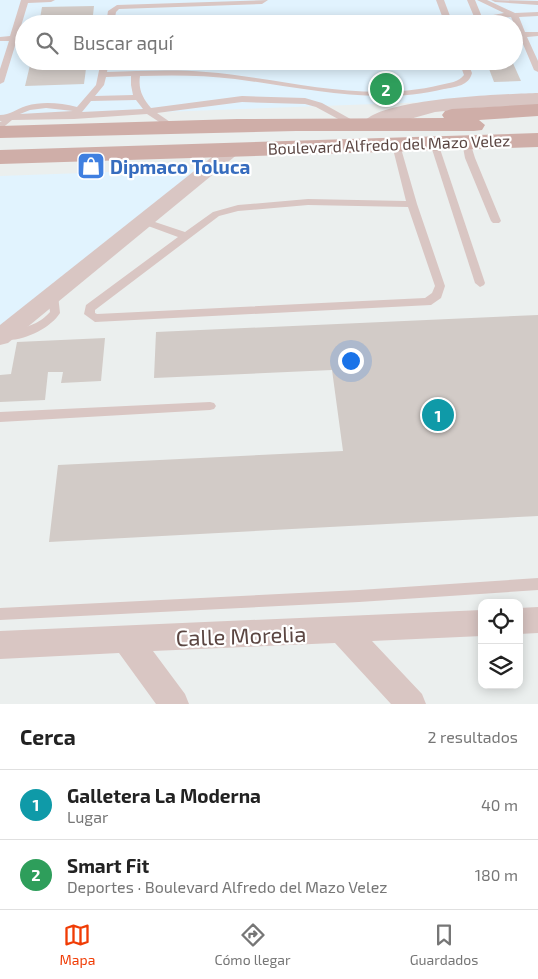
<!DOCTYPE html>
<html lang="es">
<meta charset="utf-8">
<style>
:root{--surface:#fff;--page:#f6f6f6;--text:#222;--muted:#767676;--line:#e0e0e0;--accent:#f03c05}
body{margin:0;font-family:"Exo 2",sans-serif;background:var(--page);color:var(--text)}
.controls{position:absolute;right:15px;bottom:15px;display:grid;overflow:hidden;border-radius:10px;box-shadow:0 2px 12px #0003}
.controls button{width:45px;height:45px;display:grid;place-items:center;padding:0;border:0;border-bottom:1px solid var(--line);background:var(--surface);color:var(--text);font:25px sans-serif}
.you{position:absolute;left:350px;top:360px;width:18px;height:18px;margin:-12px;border:4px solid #fff;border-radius:50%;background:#1a73e8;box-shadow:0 0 0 8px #1a73e833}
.badge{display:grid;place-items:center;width:32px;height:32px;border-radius:50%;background:var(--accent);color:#fff;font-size:16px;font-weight:700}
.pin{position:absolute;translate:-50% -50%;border:2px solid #fff;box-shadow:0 1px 5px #0006}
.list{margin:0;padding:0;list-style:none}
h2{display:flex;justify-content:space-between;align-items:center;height:65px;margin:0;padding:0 20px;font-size:21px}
h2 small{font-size:16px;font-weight:400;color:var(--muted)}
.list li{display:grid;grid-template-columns:32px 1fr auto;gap:15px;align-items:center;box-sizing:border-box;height:70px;padding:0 20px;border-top:1px solid var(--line)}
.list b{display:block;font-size:19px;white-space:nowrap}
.list p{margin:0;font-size:16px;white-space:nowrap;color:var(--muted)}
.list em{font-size:16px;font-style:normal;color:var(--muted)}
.icon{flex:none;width:28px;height:28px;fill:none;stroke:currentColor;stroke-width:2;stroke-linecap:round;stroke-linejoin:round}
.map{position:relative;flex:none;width:538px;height:704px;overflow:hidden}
.search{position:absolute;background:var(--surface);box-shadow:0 2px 12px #0003;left:15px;right:15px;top:15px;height:55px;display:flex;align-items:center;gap:12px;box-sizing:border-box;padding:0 18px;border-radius:28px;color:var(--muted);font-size:19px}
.sheet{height:205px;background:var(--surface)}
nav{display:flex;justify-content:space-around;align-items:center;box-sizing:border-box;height:70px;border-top:1px solid var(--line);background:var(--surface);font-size:14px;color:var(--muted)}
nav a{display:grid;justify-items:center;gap:2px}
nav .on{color:var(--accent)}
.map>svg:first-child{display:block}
.commercial{fill:#e1f3fe;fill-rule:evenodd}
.building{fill:#d2cbc7}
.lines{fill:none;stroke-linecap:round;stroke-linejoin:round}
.service{fill:#d9c6c3;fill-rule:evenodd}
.minor{fill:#d9c6c3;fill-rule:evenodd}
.tertiary{fill:#d9c6c3;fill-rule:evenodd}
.primary{fill:#cfaea8;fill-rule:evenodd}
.labels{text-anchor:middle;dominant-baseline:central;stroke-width:4.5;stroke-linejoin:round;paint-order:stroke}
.far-street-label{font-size:16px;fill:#5b4642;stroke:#fff}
.shop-label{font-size:19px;font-weight:bold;fill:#366cbe;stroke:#fff;text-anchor:start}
.near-street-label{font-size:22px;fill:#5b4642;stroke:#fff}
</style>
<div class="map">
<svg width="538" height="704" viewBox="0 0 538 704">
<rect width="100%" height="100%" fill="#ebefee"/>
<g class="commercial">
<path d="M0,0H538V98L0,118ZM24,24H514V61H24Z"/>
<polygon points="221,168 0,343 0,176"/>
</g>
<g class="building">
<polygon points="94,6 92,24 39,24 42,7"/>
<polygon points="31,61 87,61 84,84 25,86"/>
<polygon points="486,61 512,61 521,81 494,82"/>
<polygon points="538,315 538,516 49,542 58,465 343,451 332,370 154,378 156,332"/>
<polygon points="105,338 101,381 61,383 63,372 48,372 45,400 0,402 0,375 11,374 17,342"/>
</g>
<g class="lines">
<g class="service">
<polygon points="21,0 55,0 51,2 28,3 4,82 0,84 0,69 9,41 0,41 0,37 10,36"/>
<polygon points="268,0 262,4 119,9 116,12 114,24 106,24 108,11 117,5"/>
<polygon points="436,0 444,0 453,24 445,24"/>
<polygon points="467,0 475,0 482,17 504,13 477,0 487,0 515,13 538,12 538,16 519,17 525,32 538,32 538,36 527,37 538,61 538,72 534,70 520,37 514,37 514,33 518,33 511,17 486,20 484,21 485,24 464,24 475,19"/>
<polygon points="491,0 538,1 538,5 495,2"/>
<path d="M101,61H109L107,72C140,71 173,69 206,72C284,78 362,104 440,85C449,83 459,82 464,75L459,61H467L472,73C469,86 455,87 444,89C374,106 306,88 235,79C204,75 172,75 140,76C138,90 143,98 151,108L242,96L305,98L322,103L354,121V125L351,126L316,107L305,104L242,102L157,113L173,124V128L170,129L147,114L74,119L12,120L0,130V122L2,121H0V115C10,115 16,109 26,106C43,101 60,103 77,107L96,85ZM131,76V85L133,95L95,96L104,85L106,77ZM136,100L143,109L82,112L91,101ZM46,108L73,111L20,114L30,110Z"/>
<polygon points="466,139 470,142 475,158 501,221 499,223 493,223 491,221 465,158 462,142"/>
<polygon points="434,140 438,143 485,283 484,285 480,287 475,283 430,143"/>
<path d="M396,142L400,145L417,204L445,286L441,298L431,305L95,322L84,314L86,305L178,237L140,223L138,221L140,219H146L185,232L213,212L238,205L308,199L406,201L392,145ZM308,205L408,207L435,286L432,293L425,298L97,314L95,313V310L219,216L238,211Z"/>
<path d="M53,291L58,295L60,313C50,329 19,344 0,339V333C19,328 36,328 50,312L48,295Z"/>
<polygon points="210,402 214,403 216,406 214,409 210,410 0,422 0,412"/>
<polygon points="538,578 538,590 359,602 0,620 0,608 359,590"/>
</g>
<g class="minor">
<polygon points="233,144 239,145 242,149 239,153 8,343 0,345 0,325 227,145"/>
<polygon points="538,607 538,633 519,634 519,608"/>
<polygon points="482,610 482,636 372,641 422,694 426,704 391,704 335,643 153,651 185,694 189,704 156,704 119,653 0,659 0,631"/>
</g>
<path class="tertiary" d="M538,93V105L475,108L435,112L374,129L366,128L363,123C380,98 506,94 538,93Z"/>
<g class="primary">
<polygon points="538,104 538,116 479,120 485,125 482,130 474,131 296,131 0,138 0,126 237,119 444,118 442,115 445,111 452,109"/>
<polygon points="538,133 538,147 0,164 0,150"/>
</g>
</g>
<defs>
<symbol id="shop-square" viewBox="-11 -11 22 22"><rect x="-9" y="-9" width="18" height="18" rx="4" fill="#3f7fe0" stroke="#fff"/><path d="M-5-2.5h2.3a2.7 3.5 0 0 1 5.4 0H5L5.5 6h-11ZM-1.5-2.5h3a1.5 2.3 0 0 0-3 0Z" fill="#fff"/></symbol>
</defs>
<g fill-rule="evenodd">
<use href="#shop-square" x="75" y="150" width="32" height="32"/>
</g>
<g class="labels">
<g class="far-street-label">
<text transform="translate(389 144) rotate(-2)">Boulevard Alfredo del Mazo Velez</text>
</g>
<g class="shop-label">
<text x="110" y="166">Dipmaco Toluca</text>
</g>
<g class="near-street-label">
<text transform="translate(241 635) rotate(-2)">Calle Morelia</text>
</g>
</g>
</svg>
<div class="controls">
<button><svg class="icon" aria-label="locate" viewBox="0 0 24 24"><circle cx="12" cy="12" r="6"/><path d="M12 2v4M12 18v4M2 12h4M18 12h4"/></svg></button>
<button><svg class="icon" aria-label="layers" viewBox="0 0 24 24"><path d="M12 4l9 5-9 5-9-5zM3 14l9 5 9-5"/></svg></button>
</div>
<div class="you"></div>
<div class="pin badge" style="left:438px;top:415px;background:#0f9aa8">1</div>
<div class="pin badge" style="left:386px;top:89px;background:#2e9e5b">2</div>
<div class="search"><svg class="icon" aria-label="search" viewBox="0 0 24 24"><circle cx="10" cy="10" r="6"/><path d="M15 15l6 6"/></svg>Buscar aquí</div>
</div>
<section class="sheet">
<h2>Cerca<small>2 resultados</small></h2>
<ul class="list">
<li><span class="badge" style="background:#0f9aa8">1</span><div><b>Galletera La Moderna</b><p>Lugar</p></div><em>40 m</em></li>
<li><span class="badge" style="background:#2e9e5b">2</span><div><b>Smart Fit</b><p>Deportes · Boulevard Alfredo del Mazo Velez</p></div><em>180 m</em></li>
</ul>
</section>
<nav>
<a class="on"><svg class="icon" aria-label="map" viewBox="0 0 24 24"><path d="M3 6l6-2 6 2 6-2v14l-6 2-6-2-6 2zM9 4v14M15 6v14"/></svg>Mapa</a>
<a><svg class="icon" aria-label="directions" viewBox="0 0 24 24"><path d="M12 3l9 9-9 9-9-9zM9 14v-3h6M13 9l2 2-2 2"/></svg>Cómo llegar</a>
<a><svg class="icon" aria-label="saved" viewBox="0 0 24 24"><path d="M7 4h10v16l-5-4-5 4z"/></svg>Guardados</a>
</nav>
